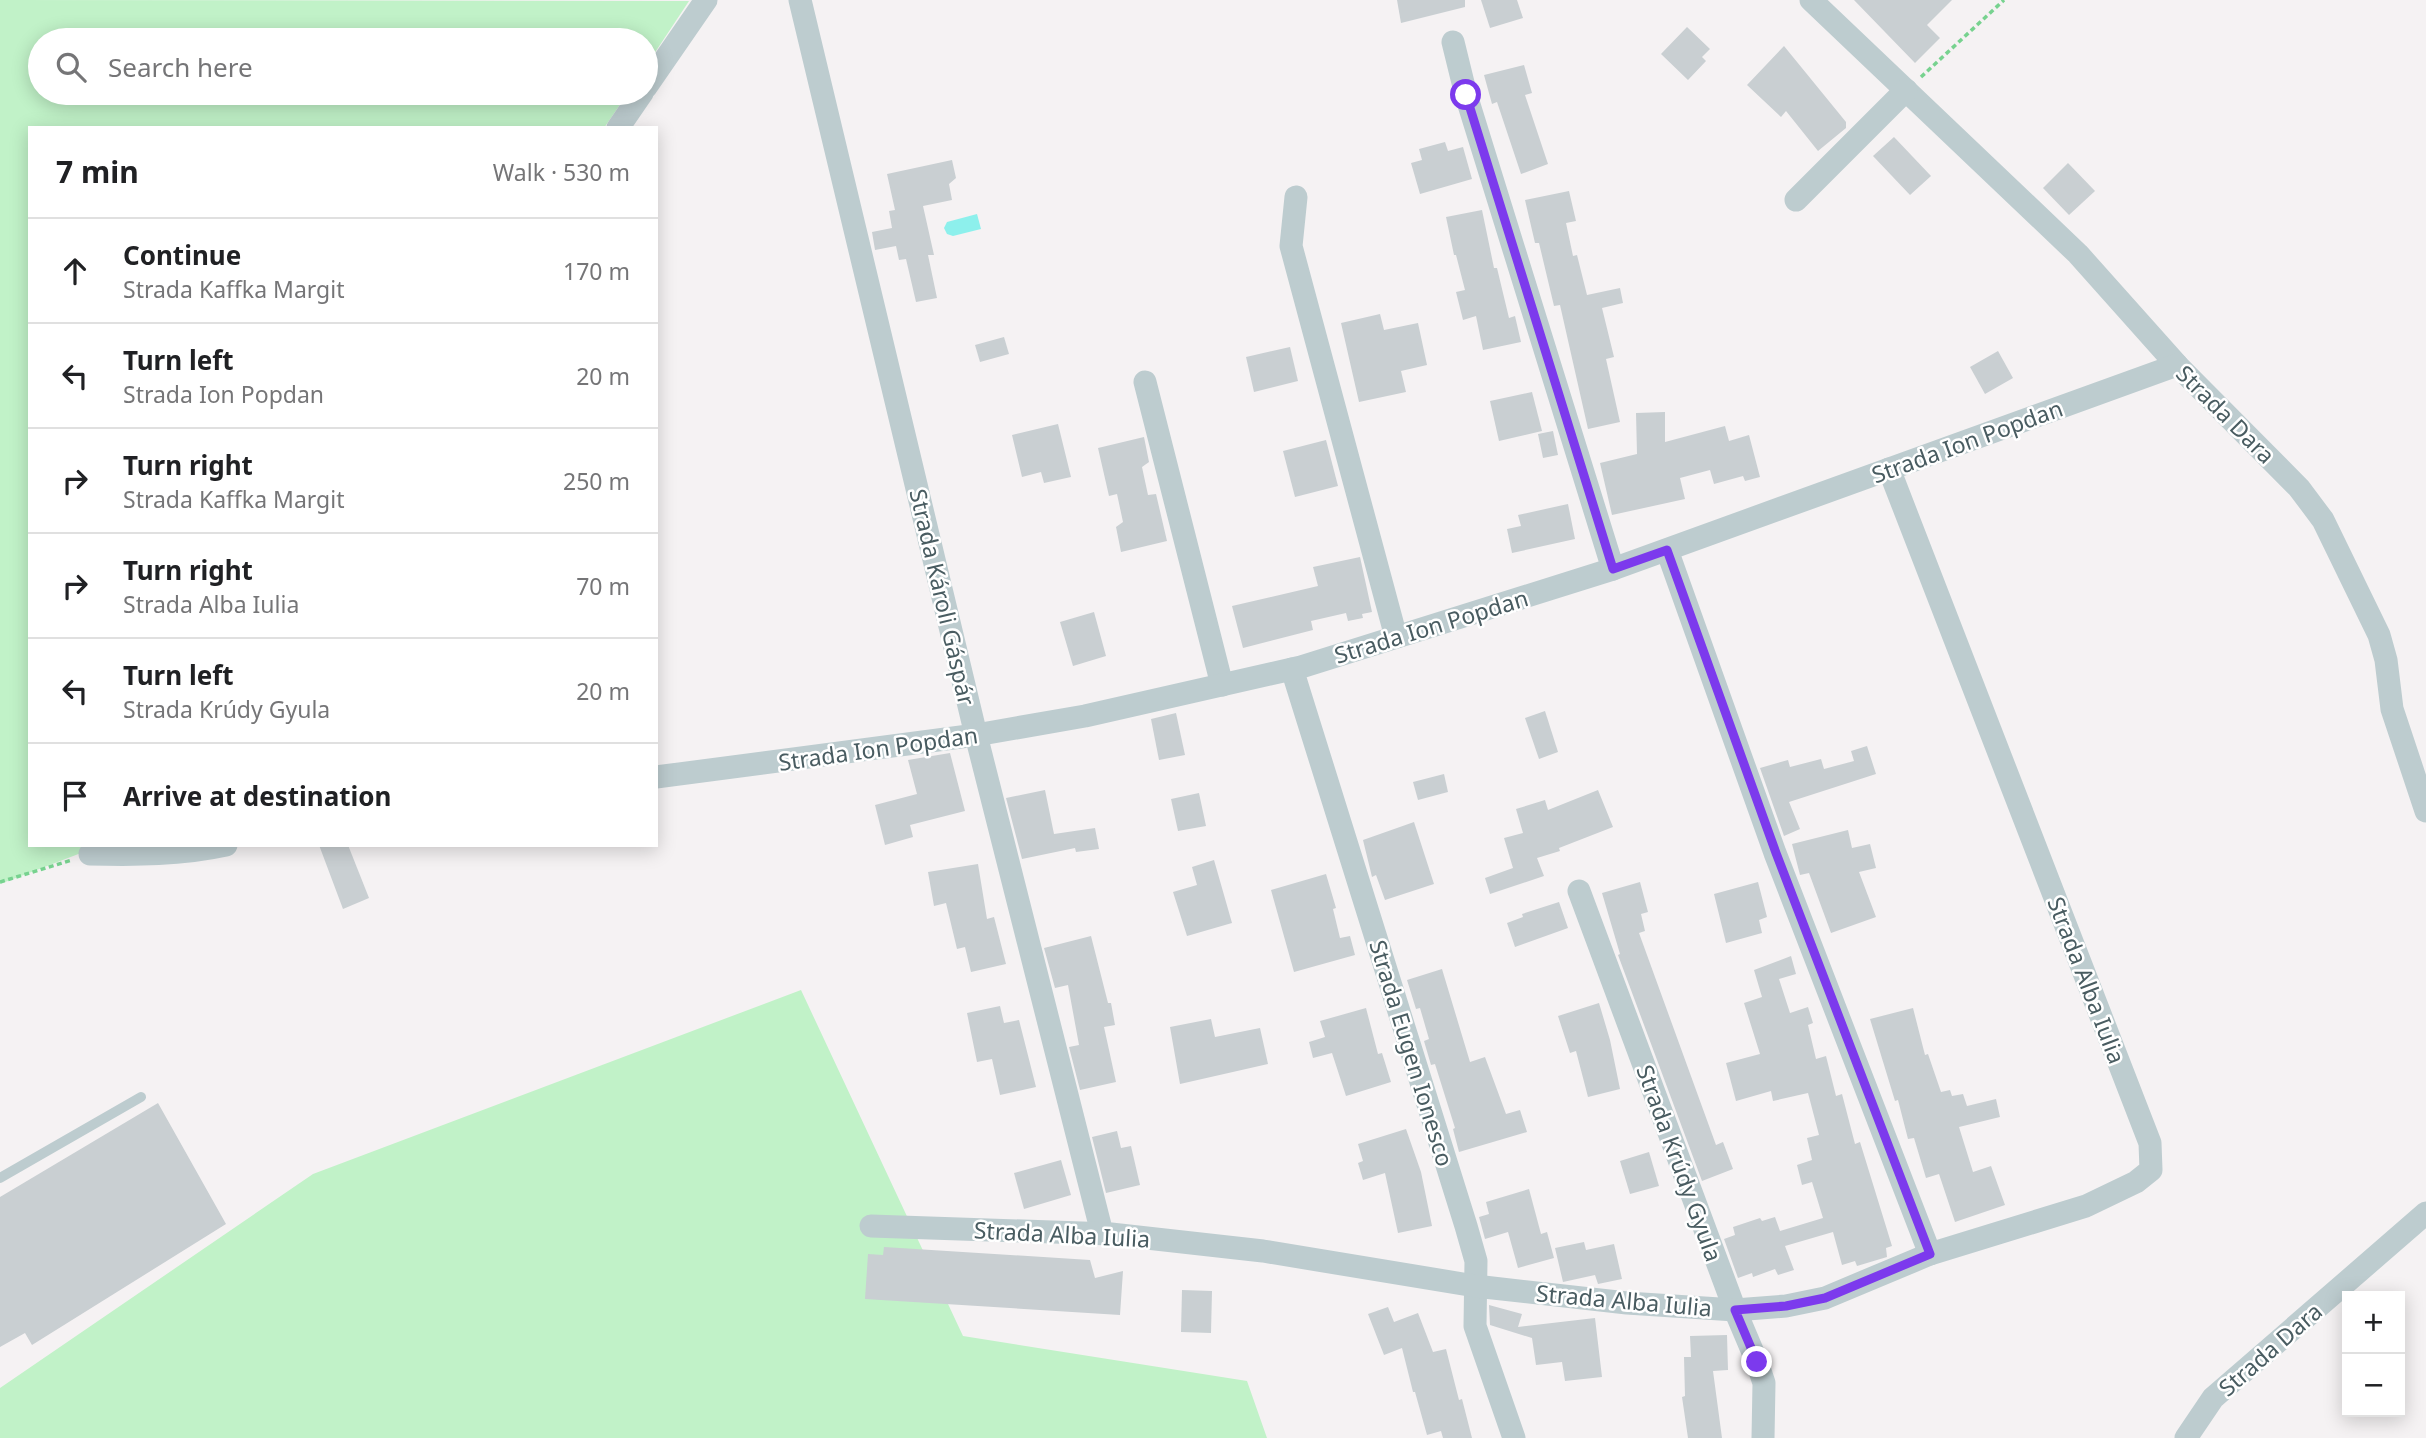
<!DOCTYPE html>
<meta charset="utf-8">
<style>
:root{--surface:#fff;--page:#f6f6f6;--text:#202124;--muted:#757577;--line:#e0e0e0}
body{margin:0;font-family:"Noto Sans",sans-serif;background:var(--page);color:var(--text)}
.controls{position:absolute;right:21px;bottom:21px;display:grid;overflow:hidden;border-radius:0px;box-shadow:0 4px 18px #0003}
.controls button{width:63px;height:63px;display:grid;place-items:center;padding:0;border:0;border-bottom:2px solid var(--line);background:var(--surface);color:var(--text);font:35px sans-serif}
.stop{position:absolute;width:21px;height:21px;margin:-16px;border:5px solid #7c3aed;border-radius:50%;background:#fff}
.stop.end{background:#7c3aed;border-color:#fff;box-shadow:0 2px 7px #0008}
.list{margin:0;padding:0;list-style:none}
h2{display:flex;justify-content:space-between;align-items:center;height:91px;margin:0;padding:0 28px;font-size:30px}
h2 small{font-size:23px;font-weight:400;color:var(--muted)}
.list li{display:grid;grid-template-columns:46px 1fr auto;gap:21px;align-items:center;box-sizing:border-box;height:105px;padding:0 28px;border-top:2px solid var(--line)}
.list b{display:block;font-size:26px;white-space:nowrap}
.list p{margin:0;font-size:23px;white-space:nowrap;color:var(--muted)}
.list em{font-size:23px;font-style:normal;color:var(--muted)}
.icon{flex:none;width:38px;height:38px;fill:none;stroke:currentColor;stroke-width:2;stroke-linecap:round;stroke-linejoin:round}
.map{position:relative;flex:none;width:2426px;height:1438px;overflow:hidden}
.search{position:absolute;background:var(--surface);box-shadow:0 4px 18px #0003;left:28px;top:28px;width:630px;height:77px;display:flex;align-items:center;gap:18px;box-sizing:border-box;padding:0 24px;border-radius:38px;color:var(--muted);font-size:26px}
.panel{position:absolute;background:var(--surface);box-shadow:0 4px 18px #0003;left:28px;top:126px;width:630px;height:721px;border-radius:0px}
.map>svg:first-child{display:block}
.green{fill:#c1f2c8}
.water{fill:#8df0ec}
.building{fill:#c9cfd2}
.lines{fill:none;stroke-linecap:round;stroke-linejoin:round}
.path{stroke:#77d28f;stroke-width:3.5;stroke-dasharray:5 3.5;stroke-linecap:butt}
.lane{stroke:#bdcccf;stroke-width:10}
.street{stroke:#bdcccf;stroke-width:23}
.route{stroke:#7c3aed;stroke-width:9}
.labels{text-anchor:middle;dominant-baseline:central;stroke-width:5;stroke-linejoin:round;paint-order:stroke}
.street-label{font-size:23px;fill:#495c61;stroke:#fff}
</style>
<div class="map">
<svg width="2426" height="1438" viewBox="0 0 2426 1438">
<rect width="100%" height="100%" fill="#f5f2f3"/>
<g class="green">
<polygon points="0,0 689,1 646,66 646,40 40,40 40,93 628,93 604,128 30,128 30,845 102,845 0,884"/>
<polygon points="801,990 963,1336 1247,1381 1267,1438 0,1438 0,1388 313,1174"/>
</g>
<polygon class="water" points="977,214 981,229 953,236 947,234 944,228 947,222"/>
<g class="building">
<polygon points="1397,0 1465,0 1465,7 1401,23"/>
<polygon points="1481,0 1517,0 1523,18 1490,28"/>
<polygon points="1854,0 1952,0 1927,25 1940,38 1915,63"/>
<polygon points="1687,27 1710,49 1702,57 1706,61 1688,80 1661,54"/>
<polygon points="1784,46 1846,122 1846,128 1818,151 1786,111 1781,117 1747,85"/>
<polygon points="1524,65 1532,93 1525,95 1548,164 1521,174 1497,102 1492,104 1484,75"/>
<polygon points="1894,137 1931,176 1910,195 1873,156"/>
<polygon points="1445,142 1448,151 1463,147 1472,179 1420,194 1411,163 1422,160 1419,149"/>
<polygon points="952,160 956,178 949,184 952,200 923,206 934,255 928,255 937,298 916,302 906,259 899,260 896,246 875,250 872,232 892,228 889,211 895,210 887,174"/>
<polygon points="2068,163 2095,191 2069,215 2043,188"/>
<polygon points="1569,191 1576,221 1566,223 1573,256 1577,255 1587,295 1620,288 1623,303 1602,308 1614,357 1606,359 1620,422 1588,429 1560,305 1554,306 1539,243 1535,243 1525,200"/>
<polygon points="1482,210 1494,268 1497,268 1509,318 1515,316 1521,342 1483,350 1476,316 1463,320 1456,292 1465,290 1456,255 1454,255 1446,217"/>
<polygon points="1380,314 1384,330 1418,323 1427,365 1401,371 1406,392 1359,402 1341,323"/>
<polygon points="1004,337 1009,354 980,362 975,345"/>
<polygon points="1290,347 1298,381 1254,392 1246,357"/>
<polygon points="1998,351 2013,378 1985,394 1970,367"/>
<polygon points="1532,392 1542,431 1499,441 1490,401"/>
<polygon points="1665,412 1665,442 1725,426 1729,441 1749,435 1760,477 1745,481 1743,476 1714,484 1710,470 1680,478 1685,499 1612,515 1600,463 1637,454 1636,413"/>
<polygon points="1058,424 1071,477 1044,483 1041,472 1022,477 1012,435"/>
<polygon points="1553,431 1558,455 1543,458 1538,434"/>
<polygon points="1144,437 1149,462 1142,467 1148,495 1156,494 1167,541 1121,552 1116,527 1123,522 1117,494 1109,496 1098,448"/>
<polygon points="1326,440 1338,486 1295,497 1283,451"/>
<polygon points="1568,504 1575,539 1512,553 1507,529 1521,526 1518,515"/>
<polygon points="1360,557 1372,612 1362,614 1363,618 1348,621 1346,613 1311,621 1313,630 1243,648 1232,606 1318,586 1313,567"/>
<polygon points="1094,612 1106,656 1073,666 1060,622"/>
<polygon points="1545,711 1558,752 1539,759 1525,718"/>
<polygon points="1176,713 1185,755 1159,760 1151,719"/>
<polygon points="1867,746 1876,774 1789,802 1800,829 1784,836 1760,768 1788,760 1790,767 1821,759 1824,769 1854,761 1851,751"/>
<polygon points="950,753 965,811 910,825 913,837 885,845 875,805 917,794 908,760"/>
<polygon points="1444,774 1448,792 1418,800 1413,782"/>
<polygon points="1045,790 1054,834 1095,828 1099,849 1076,852 1075,848 1022,859 1006,798"/>
<polygon points="1598,790 1613,827 1559,848 1560,851 1537,858 1544,876 1490,894 1485,878 1513,868 1504,838 1523,833 1516,809 1545,800 1548,810"/>
<polygon points="1199,793 1206,826 1178,831 1171,799"/>
<polygon points="1414,822 1434,884 1385,900 1376,875 1372,877 1363,840"/>
<polygon points="1848,830 1852,848 1870,844 1876,868 1859,872 1876,917 1831,933 1809,873 1800,875 1792,844"/>
<polygon points="319,845 348,845 369,898 343,909"/>
<polygon points="1214,860 1232,923 1187,936 1173,892 1197,885 1192,867"/>
<polygon points="978,864 987,919 994,917 1006,964 971,972 965,947 957,949 946,903 934,906 928,872"/>
<polygon points="1326,874 1336,908 1333,909 1340,938 1350,936 1355,955 1294,972 1271,890"/>
<polygon points="1640,882 1648,912 1641,914 1645,931 1639,933 1716,1145 1723,1142 1733,1169 1702,1181 1618,955 1620,954 1602,893"/>
<polygon points="1758,882 1767,917 1759,920 1762,933 1726,943 1714,894"/>
<polygon points="1559,902 1568,928 1515,947 1507,923 1523,917 1522,914"/>
<polygon points="1091,936 1108,1003 1111,1003 1115,1025 1104,1027 1116,1082 1080,1090 1069,1047 1079,1045 1068,985 1055,988 1044,948"/>
<polygon points="1791,956 1796,974 1779,979 1790,1013 1808,1007 1813,1023 1808,1025 1816,1059 1826,1056 1836,1096 1842,1094 1855,1144 1860,1142 1892,1246 1886,1248 1887,1257 1857,1266 1855,1261 1842,1265 1833,1232 1785,1246 1794,1270 1778,1275 1775,1269 1753,1277 1752,1273 1738,1278 1724,1239 1735,1235 1733,1227 1760,1218 1762,1221 1775,1217 1780,1231 1823,1218 1812,1182 1802,1185 1797,1165 1812,1160 1807,1138 1819,1135 1808,1093 1773,1101 1771,1091 1736,1101 1726,1063 1760,1054 1744,1003 1762,997 1754,970"/>
<polygon points="1442,969 1470,1062 1485,1057 1506,1114 1520,1110 1527,1132 1459,1152 1453,1129 1455,1128 1435,1064 1431,1065 1424,1041 1429,1039 1420,1008 1416,1009 1407,980"/>
<polygon points="1599,1003 1610,1040 1620,1089 1588,1097 1576,1051 1570,1053 1558,1016"/>
<polygon points="1000,1006 1004,1023 1019,1020 1036,1087 1000,1095 992,1059 977,1062 967,1013"/>
<polygon points="1366,1008 1378,1054 1382,1053 1391,1082 1346,1096 1332,1053 1313,1058 1309,1042 1325,1037 1320,1021"/>
<polygon points="1913,1008 1925,1055 1928,1054 1941,1092 1950,1090 1952,1096 1963,1094 1967,1106 1996,1099 2000,1117 1959,1127 1973,1172 1991,1166 2005,1205 1955,1222 1939,1174 1926,1178 1914,1138 1908,1139 1898,1100 1895,1101 1870,1019"/>
<polygon points="1211,1019 1215,1037 1260,1028 1268,1064 1180,1084 1170,1027"/>
<polygon points="158,1103 226,1224 32,1345 25,1333 0,1347 0,1197"/>
<polygon points="1406,1129 1421,1172 1432,1226 1398,1233 1385,1173 1363,1180 1358,1163 1363,1161 1358,1144"/>
<polygon points="1117,1131 1121,1148 1131,1146 1140,1185 1106,1193 1092,1137"/>
<polygon points="1649,1152 1659,1186 1630,1194 1620,1161"/>
<polygon points="1061,1160 1071,1195 1024,1209 1014,1173"/>
<polygon points="1529,1189 1541,1234 1547,1232 1554,1258 1518,1268 1508,1232 1485,1239 1479,1217 1489,1214 1486,1202"/>
<polygon points="1584,1242 1586,1250 1614,1244 1622,1279 1598,1284 1595,1275 1563,1282 1555,1248"/>
<polygon points="884,1247 1090,1260 1095,1278 1123,1271 1120,1315 865,1299 868,1254 883,1255"/>
<polygon points="1182,1290 1212,1291 1211,1333 1181,1332"/>
<polygon points="1489,1305 1522,1314 1518,1327 1595,1318 1602,1377 1565,1381 1562,1362 1536,1365 1532,1338 1490,1325"/>
<polygon points="1388,1307 1394,1322 1418,1313 1433,1352 1446,1349 1459,1400 1462,1399 1472,1438 1443,1438 1441,1431 1427,1435 1415,1392 1413,1392 1402,1348 1384,1355 1368,1314"/>
<polygon points="1727,1335 1728,1370 1713,1371 1722,1438 1688,1438 1682,1397 1685,1396 1684,1357 1691,1357 1690,1336"/>
</g>
<g class="lines">
<g class="path">
<polyline points="1921,77 2004,0"/>
<polyline points="0,882 72,860"/>
</g>
<polyline class="lane" points="0,1178 141,1097"/>
<g class="street">
<polyline points="800,0 976,735 1102,1233"/>
<polyline points="1811,0 2078,254 2177,365 2299,488 2323,520 2379,635 2386,660 2392,709 2426,811"/>
<polyline points="1453,42 1466,95 1613,569"/>
<polyline points="646,87 706,0"/>
<polyline points="618,128 642,93"/>
<polyline points="1296,197 1291,246 1396,637"/>
<polyline points="1796,200 1906,90"/>
<polyline points="1145,382 1222,685"/>
<polyline points="1667,550 1775,853 1930,1254"/>
<polyline points="1292,669 1466,1226 1476,1261 1475,1326 1514,1438"/>
<polyline points="656,777 976,735 1085,716 1301,667 1613,569 2177,365"/>
<path d="M90,854C137,855 180,855 226,845"/>
<polyline points="1579,891 1735,1310 1757,1362 1764,1383 1763,1438"/>
<polyline points="871,1226 1111,1234 1263,1251 1475,1286 1627,1303 1735,1310 1786,1306 1825,1298 1930,1254 2086,1206 2136,1182 2151,1170 2150,1143 1889,469"/>
<polyline points="2186,1438 2213,1398 2426,1213"/>
</g>
</g>
<g class="lines">
<polyline class="route" points="1466,95 1613,569 1667,550 1776,853 1930,1254 1825,1298 1786,1306 1735,1310 1757,1362"/>
</g>
<g class="labels">
<g class="street-label">
<text transform="translate(2226 414) rotate(45)">Strada Dara</text>
<text transform="translate(1967 441) rotate(-20)">Strada Ion Popdan</text>
<text transform="translate(943 597) rotate(77)">Strada Károli Gáspár</text>
<text transform="translate(1431 626) rotate(-17)">Strada Ion Popdan</text>
<text transform="translate(878 748) rotate(-8)">Strada Ion Popdan</text>
<text transform="translate(2087 980) rotate(69)">Strada Alba Iulia</text>
<text transform="translate(1412 1053) rotate(73)">Strada Eugen Ionesco</text>
<text transform="translate(1680 1163) rotate(70)">Strada Krúdy Gyula</text>
<text transform="translate(1062 1234) rotate(3)">Strada Alba Iulia</text>
<text transform="translate(1624 1300) rotate(5)">Strada Alba Iulia</text>
<text transform="translate(2270 1349) rotate(-41)">Strada Dara</text>
</g>
</g>
</svg>
<div class="controls">
<button>+</button>
<button>−</button>
</div>
<div class="stop" style="left:1466px;top:95px"></div>
<div class="stop end" style="left:1757px;top:1362px"></div>
<div class="search"><svg class="icon" aria-label="search" viewBox="0 0 24 24"><circle cx="10" cy="10" r="6"/><path d="M15 15l6 6"/></svg>Search here</div>
<section class="panel">
<h2>7 min<small>Walk · 530 m</small></h2>
<ul class="list">
<li><svg class="icon" aria-label="ahead" viewBox="0 0 24 24"><path d="M12 20V5M6 11l6-6 6 6"/></svg><div><b>Continue</b><p>Strada Kaffka Margit</p></div><em>170 m</em></li>
<li><svg class="icon" aria-label="left" viewBox="0 0 24 24"><path d="M17 20v-9H6M10 6l-5 5 5 5"/></svg><div><b>Turn left</b><p>Strada Ion Popdan</p></div><em>20 m</em></li>
<li><svg class="icon" aria-label="right" viewBox="0 0 24 24"><path d="M7 20v-9h11M14 6l5 5-5 5"/></svg><div><b>Turn right</b><p>Strada Kaffka Margit</p></div><em>250 m</em></li>
<li><svg class="icon" aria-label="right" viewBox="0 0 24 24"><path d="M7 20v-9h11M14 6l5 5-5 5"/></svg><div><b>Turn right</b><p>Strada Alba Iulia</p></div><em>70 m</em></li>
<li><svg class="icon" aria-label="left" viewBox="0 0 24 24"><path d="M17 20v-9H6M10 6l-5 5 5 5"/></svg><div><b>Turn left</b><p>Strada Krúdy Gyula</p></div><em>20 m</em></li>
<li><svg class="icon" aria-label="arrive" viewBox="0 0 24 24"><path d="M6 21V4h12l-3 4 3 4H6"/></svg><div><b>Arrive at destination</b></div></li>
</ul>
</section>
</div>
